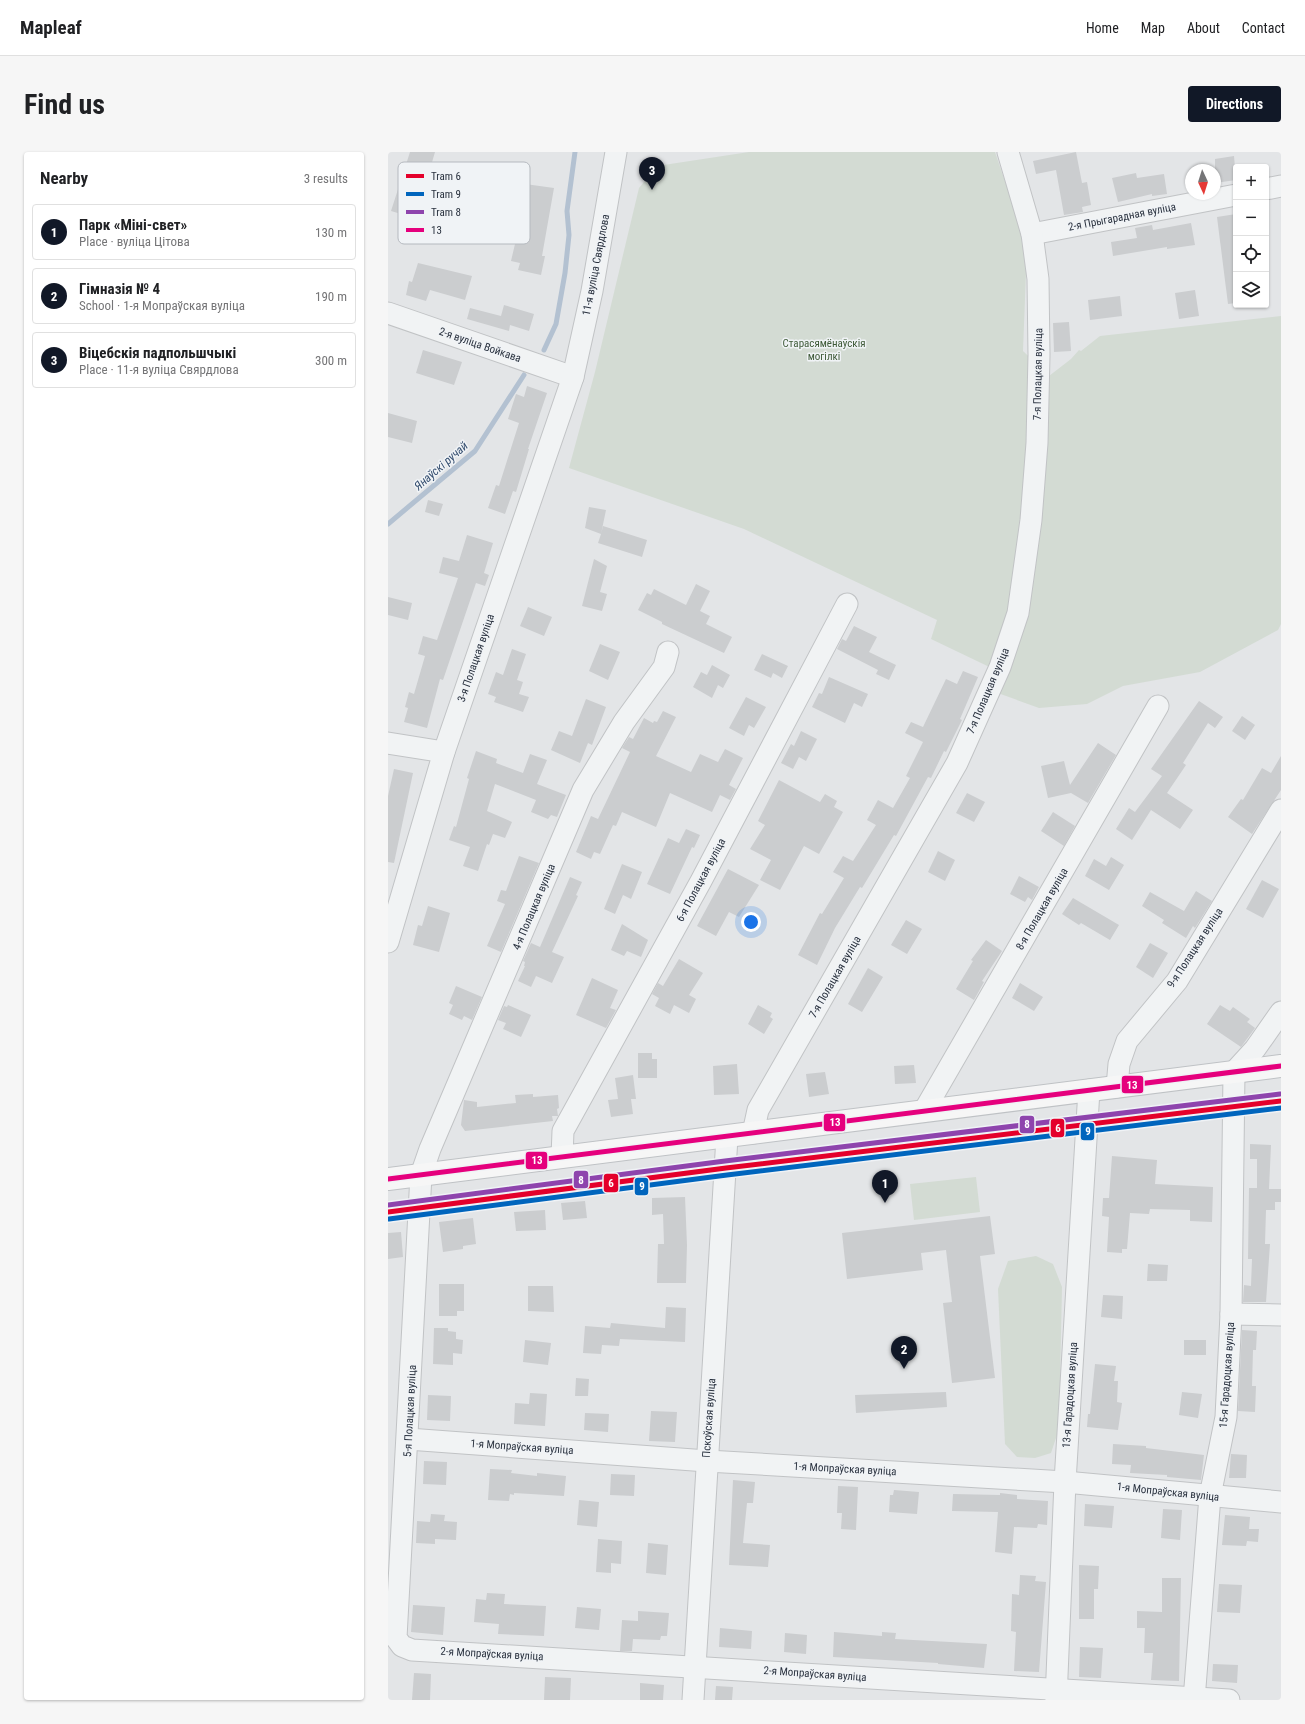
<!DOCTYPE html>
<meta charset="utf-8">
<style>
:root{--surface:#fff;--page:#f6f6f6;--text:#202124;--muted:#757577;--line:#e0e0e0;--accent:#111827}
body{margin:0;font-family:"Roboto Condensed",sans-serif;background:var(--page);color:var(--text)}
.controls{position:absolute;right:12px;top:12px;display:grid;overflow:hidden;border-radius:4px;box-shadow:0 1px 3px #0004}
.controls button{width:36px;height:36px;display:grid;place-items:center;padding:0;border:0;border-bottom:1px solid var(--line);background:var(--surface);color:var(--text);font:20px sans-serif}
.compass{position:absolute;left:797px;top:12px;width:36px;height:36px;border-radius:50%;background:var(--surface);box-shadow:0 1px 3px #0004;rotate:176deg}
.you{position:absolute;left:363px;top:770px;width:14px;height:14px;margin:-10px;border:3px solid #fff;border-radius:50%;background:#1a73e8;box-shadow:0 0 0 6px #1a73e833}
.badge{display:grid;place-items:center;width:26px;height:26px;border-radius:50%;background:var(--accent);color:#fff;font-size:13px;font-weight:700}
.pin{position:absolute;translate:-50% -33px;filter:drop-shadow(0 1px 2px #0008)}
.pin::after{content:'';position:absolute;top:21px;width:14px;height:12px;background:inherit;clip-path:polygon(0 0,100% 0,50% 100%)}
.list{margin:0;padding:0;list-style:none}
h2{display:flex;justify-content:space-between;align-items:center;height:52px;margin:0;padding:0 16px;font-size:17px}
h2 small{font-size:13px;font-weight:400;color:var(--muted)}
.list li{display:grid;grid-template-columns:26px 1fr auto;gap:12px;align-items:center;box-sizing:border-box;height:56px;margin:0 8px 8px;padding:0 8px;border:1px solid var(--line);border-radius:4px}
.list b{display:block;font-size:15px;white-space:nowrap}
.list p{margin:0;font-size:13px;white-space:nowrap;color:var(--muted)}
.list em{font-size:13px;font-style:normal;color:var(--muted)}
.icon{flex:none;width:22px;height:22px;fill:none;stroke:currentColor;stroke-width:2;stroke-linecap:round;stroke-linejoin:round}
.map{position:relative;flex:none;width:893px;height:1548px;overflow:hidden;border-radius:4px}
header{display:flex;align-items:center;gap:24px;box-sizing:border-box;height:56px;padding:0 20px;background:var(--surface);border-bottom:1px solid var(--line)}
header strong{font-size:19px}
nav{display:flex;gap:22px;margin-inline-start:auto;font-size:14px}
.intro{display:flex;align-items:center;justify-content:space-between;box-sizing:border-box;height:96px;padding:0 24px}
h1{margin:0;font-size:28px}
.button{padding:10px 18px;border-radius:4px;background:var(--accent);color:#fff;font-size:14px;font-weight:700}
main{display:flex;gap:24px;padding:0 24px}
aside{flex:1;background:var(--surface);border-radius:4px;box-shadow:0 1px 3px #0004}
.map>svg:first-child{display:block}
.green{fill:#d3dbd3}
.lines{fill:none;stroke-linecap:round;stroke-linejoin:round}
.stream{stroke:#b3c1d1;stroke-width:5}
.building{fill:#cbcdcf}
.minor-casing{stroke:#c1c3c5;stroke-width:23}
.major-casing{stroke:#bfc2c5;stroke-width:24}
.minor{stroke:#f1f3f4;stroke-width:21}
.major{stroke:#f6f6f6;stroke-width:22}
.bus-1-casing{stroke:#f0f3f6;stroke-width:8}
.bus-1{stroke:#e5007d;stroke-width:5}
.tram-1-casing{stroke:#f0f3f6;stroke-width:8}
.tram-2-casing{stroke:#f0f3f6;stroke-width:8}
.tram-3-casing{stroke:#f0f3f6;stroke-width:8}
.tram-1{stroke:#e4002b;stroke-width:5}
.tram-2{stroke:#0065bd;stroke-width:5}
.tram-3{stroke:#8e44ad;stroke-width:5}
.labels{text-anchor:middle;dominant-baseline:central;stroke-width:3;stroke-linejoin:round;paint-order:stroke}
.street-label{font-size:11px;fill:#2a323f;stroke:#f0f3f6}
.park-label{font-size:11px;fill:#3e5a38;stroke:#f0f3f6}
.water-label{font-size:12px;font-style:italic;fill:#375071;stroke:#f0f3f6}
.key{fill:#f0f3f6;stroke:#b5b9bf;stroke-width:1}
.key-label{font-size:11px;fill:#2a323f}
.line-badge{stroke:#f0f3f6;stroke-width:1.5}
.badge-label{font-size:11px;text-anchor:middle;font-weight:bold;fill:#fff}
</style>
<header>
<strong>Mapleaf</strong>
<nav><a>Home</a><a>Map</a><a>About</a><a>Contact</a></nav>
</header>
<div class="intro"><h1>Find us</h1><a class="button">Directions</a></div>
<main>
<aside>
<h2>Nearby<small>3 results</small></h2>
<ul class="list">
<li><span class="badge">1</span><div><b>Парк «Міні-свет»</b><p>Place · вуліца Цітова</p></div><em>130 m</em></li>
<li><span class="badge">2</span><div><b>Гімназія № 4</b><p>School · 1-я Мопраўская вуліца</p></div><em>190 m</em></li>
<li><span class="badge">3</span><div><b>Віцебскія падпольшчыкі</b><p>Place · 11-я вуліца Свярдлова</p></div><em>300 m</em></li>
</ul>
</aside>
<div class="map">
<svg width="893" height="1548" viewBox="0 0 893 1548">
<rect width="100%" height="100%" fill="#e3e5e7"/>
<g class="green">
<polygon points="361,0 607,0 639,95 635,199 661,224 683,207 691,198 693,199 712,184 893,164 893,472 890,478 812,520 735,534 699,552 651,556 607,540 614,521 543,487 549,468 356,377 181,316 207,220 251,36 269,14"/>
<polygon points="588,1025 592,1060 526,1068 522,1032"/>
<polygon points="648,1104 665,1112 674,1135 671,1277 663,1301 647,1306 629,1305 617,1292 610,1137 620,1109"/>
</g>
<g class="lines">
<g class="stream">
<polyline points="156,198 168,172 177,121 181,83 179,59 187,0"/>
<polyline points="0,372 87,299 136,223"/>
</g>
</g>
<g class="building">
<polygon points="22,0 47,0 35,41 37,42 30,67 3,59"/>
<polygon points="688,0 694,31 699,30 703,53 694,55 695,60 676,63 668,18 648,22 645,9"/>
<polygon points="846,4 848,28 827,31 827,7"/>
<polygon points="748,21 749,26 776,22 779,42 764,44 764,42 730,50 724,26"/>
<polygon points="137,32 166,36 154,104 157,104 153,123 130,118 132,111 123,109 131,75"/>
<polygon points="848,62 848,151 840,152 829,65"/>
<polygon points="803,71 807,93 779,97 779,95 725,104 723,90 749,86 747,76 764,73 765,78"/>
<polygon points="30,111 84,124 77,148 42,138 38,149 18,143 21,129 24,130"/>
<polygon points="807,138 811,164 791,167 787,141"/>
<polygon points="732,144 734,164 702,168 700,148"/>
<polygon points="116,153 146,162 141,179 122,173 121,179 79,167 82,156 113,164"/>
<polygon points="681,170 683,199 666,200 665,171"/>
<polygon points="35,198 74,210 66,233 28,221"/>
<polygon points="139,234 159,241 140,297 141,297 128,340 125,339 117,362 100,356 108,333 111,334 131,271 120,267 128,242 136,245"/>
<polygon points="0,261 29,269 24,291 0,285"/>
<polygon points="40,348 55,352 51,364 37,360"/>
<polygon points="201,355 218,358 213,382 215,374 259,388 254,405 210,391 213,382 197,376"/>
<polygon points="79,383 105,391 96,421 101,423 97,434 88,431 55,528 52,527 39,576 16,570 20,556 17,555 21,540 26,542 37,504 30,502 35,484 49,488 70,426 51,421 55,405 71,409"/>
<polygon points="206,407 219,414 212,440 219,442 214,459 194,454"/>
<polygon points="308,432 322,439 312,459 322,464 318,472 344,485 336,501 274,472 274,470 250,458 259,441 263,443 266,437 298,453"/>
<polygon points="0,445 24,451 20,468 0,463"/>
<polygon points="140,455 164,465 156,484 132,474"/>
<polygon points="466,474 489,485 481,500 508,513 501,528 488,522 490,518 449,497 454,487 458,489"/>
<polygon points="212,492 232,500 220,528 201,519"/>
<polygon points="124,497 138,502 129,528 135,530 131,542 141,545 135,560 106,550 108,545 100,542 108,520 115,523"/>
<polygon points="374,502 400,514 394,526 385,521 383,526 366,518"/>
<polygon points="324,513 342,523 335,536 330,533 324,546 305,535 313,520 319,523"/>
<polygon points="575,519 590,525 572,567 574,568 558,600 556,599 543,626 540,625 508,684 506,683 474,736 472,735 447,776 429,813 410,803 432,761 434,762 456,726 445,720 455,704 465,709 488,673 479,668 490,648 505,656 522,626 518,624 535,590 517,581 523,570 535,575 558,527 569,532"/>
<polygon points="441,525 480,542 474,555 466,551 457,571 424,555 431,541 434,542"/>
<polygon points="358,545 378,555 366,576 361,573 356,584 341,576"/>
<polygon points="198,547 218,555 204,593 200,591 192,611 163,598 171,579 184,584"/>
<polygon points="811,549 835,565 827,576 820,571 795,611 798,613 779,641 805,658 792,677 763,658 744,688 728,677 741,656 747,660 774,624 763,617"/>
<polygon points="275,559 288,565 268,604 303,620 312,602 330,610 337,597 355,606 341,633 348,637 342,648 332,643 324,660 282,641 268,675 234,660 228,674 225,673 212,702 206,700 203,707 188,700 203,664 210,667 242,600 234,596 241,585 245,587 256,566 265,571 266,569 269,570"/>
<polygon points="854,564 867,573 857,588 844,579"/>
<polygon points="413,579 429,587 418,609 411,605 405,617 393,611 403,592 406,594"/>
<polygon points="710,591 728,603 700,651 683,641 660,646 653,614 676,609 682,633"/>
<polygon points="88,599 109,607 108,611 135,621 142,602 159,608 149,632 178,643 169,665 163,663 160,667 143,660 148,648 107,632 99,659 124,670 117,686 105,682 101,693 99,692 90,719 75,714 82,695 61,688 66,674 68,675 81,627 79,626"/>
<polygon points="893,604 893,638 864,682 840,665 853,647 855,648 874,616 883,621"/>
<polygon points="6,617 25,621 6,711 0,710 0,644"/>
<polygon points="391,628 432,650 437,642 449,649 446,655 455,660 431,702 416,694 392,738 372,728 383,708 362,697 377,673 370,669"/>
<polygon points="579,641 597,650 586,670 568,661"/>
<polygon points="665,660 687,674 676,694 653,679"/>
<polygon points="298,677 312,683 306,696 304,695 282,742 259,732 280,686 291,691"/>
<polygon points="550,699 567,708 557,729 540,720"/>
<polygon points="131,704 151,711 113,800 99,794 117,752 109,749 113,738 118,739"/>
<polygon points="723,705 736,713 721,738 697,724 706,707 718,714"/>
<polygon points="234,712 254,720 243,747 235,743 227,762 216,757"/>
<polygon points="340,717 371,733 351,765 341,760 328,784 309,774"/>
<polygon points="631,724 651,735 644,748 640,745 637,750 622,742"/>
<polygon points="182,725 194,730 188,743 190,744 164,800 176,805 164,831 148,824 143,835 130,829 137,814 136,814 137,810 135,809 143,791 152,795"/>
<polygon points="874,728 891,737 875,766 858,757"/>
<polygon points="808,739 824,749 807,776 805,774 798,786 774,771 776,768 754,754 762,740 796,759"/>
<polygon points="685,746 731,773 722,788 693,771 691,773 674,762"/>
<polygon points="40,754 62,761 51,800 25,793 30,773 34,774"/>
<polygon points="518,768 534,777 519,802 503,793"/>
<polygon points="234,772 260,788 253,805 239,799 236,804 223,798"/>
<polygon points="598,788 614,799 594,829 596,830 586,848 568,837 585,809 583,808"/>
<polygon points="762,791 780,801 765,826 748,815"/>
<polygon points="291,807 315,821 301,843 308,847 301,861 286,853 282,862 267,854 271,846 264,842 270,831 275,834"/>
<polygon points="480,816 495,825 474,860 460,852"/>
<polygon points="204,826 230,838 222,856 228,858 218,876 188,863"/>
<polygon points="632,831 655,845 646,859 624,846"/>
<polygon points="68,834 94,845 84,868 76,864 74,868 61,862 65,853 61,851"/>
<polygon points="120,853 143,863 133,885 115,877 118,871 110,868 116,854 119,855"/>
<polygon points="370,853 384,861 382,865 385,867 376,882 360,872"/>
<polygon points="832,853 842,859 845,855 862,867 859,870 867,876 853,895 819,872"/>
<polygon points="250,901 264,901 264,907 269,907 269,926 250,926"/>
<polygon points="349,912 351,942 326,943 325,914"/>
<polygon points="526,913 528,931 507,932 506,914"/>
<polygon points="437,920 441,942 421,945 418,922"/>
<polygon points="245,923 248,947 243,947 245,962 223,965 220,948 230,947 227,926"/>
<polygon points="145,942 145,945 170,943 171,956 169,957 170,964 164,964 165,969 77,979 73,973 76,948 89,950 89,955 128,951 127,943"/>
<polygon points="862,992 883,993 881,1037 893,1037 893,1050 887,1050 887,1058 878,1058 877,1092 882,1092 878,1150 855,1150 856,1133 863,1134 864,1107 860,1107 861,1036 869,1036 869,1007 862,1007"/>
<polygon points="724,1004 769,1008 767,1032 825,1035 824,1070 802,1069 802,1058 762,1057 761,1062 742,1061 739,1097 734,1097 734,1101 719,1100 721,1065 714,1064 715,1046 721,1046"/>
<polygon points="297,1045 299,1093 298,1131 269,1131 270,1092 276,1092 275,1062 264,1063 264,1046"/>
<polygon points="197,1049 199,1066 175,1068 173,1051"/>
<polygon points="157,1058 158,1078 128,1079 126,1060"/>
<polygon points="602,1064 607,1102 592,1104 607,1226 564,1231 555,1151 564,1150 558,1098 533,1101 535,1118 459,1127 454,1081"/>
<polygon points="85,1066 88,1092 75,1094 75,1097 55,1100 51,1070"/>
<polygon points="13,1080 15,1105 0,1107 0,1081"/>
<polygon points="760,1112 780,1113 779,1129 759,1129"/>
<polygon points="51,1132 76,1132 76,1159 69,1159 69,1164 51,1164"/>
<polygon points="140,1134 165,1134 166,1160 140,1159"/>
<polygon points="715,1143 735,1144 734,1167 713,1165"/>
<polygon points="278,1155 298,1156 297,1190 232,1187 231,1194 214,1193 213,1202 195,1201 197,1174 222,1176 223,1171 277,1176"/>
<polygon points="46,1176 60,1176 60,1179 68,1180 68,1187 75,1188 74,1202 65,1201 65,1213 45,1212"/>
<polygon points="854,1178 869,1179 868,1198 865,1198 864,1234 868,1234 867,1260 850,1259"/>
<polygon points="137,1188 163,1191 160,1213 135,1210"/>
<rect x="796" y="1188" width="22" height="15"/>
<polygon points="707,1212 728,1214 726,1229 730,1229 729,1250 734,1251 730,1278 699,1275 700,1262 702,1262"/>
<polygon points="188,1226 201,1227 200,1244 187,1244"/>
<polygon points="558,1240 559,1255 468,1261 467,1243"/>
<polygon points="794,1240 814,1242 810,1266 791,1263"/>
<polygon points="142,1241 159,1242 157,1274 126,1272 127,1251 141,1252"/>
<polygon points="40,1243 63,1244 62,1269 39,1268"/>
<polygon points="263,1259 289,1260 287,1290 261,1289"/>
<polygon points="197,1261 221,1262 220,1280 196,1278"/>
<polygon points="725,1292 758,1294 758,1296 816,1303 813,1328 779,1325 779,1323 742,1321 743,1313 724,1312"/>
<polygon points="843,1302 859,1303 858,1326 841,1326"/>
<polygon points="36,1309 59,1310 58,1333 35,1332"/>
<polygon points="102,1317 124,1318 123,1321 149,1324 149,1321 178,1324 176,1344 126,1341 126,1343 122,1342 121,1349 100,1348"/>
<polygon points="223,1322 247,1323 246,1344 222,1343"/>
<polygon points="345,1328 367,1330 365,1351 359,1351 355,1391 382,1393 380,1415 341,1413"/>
<polygon points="450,1334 470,1335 468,1378 453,1377 454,1361 449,1361"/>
<polygon points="506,1338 531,1340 529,1362 501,1360 502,1343 505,1343"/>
<polygon points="612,1341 629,1343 629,1347 660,1349 659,1373 650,1372 649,1376 626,1375 624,1402 607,1400 610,1360 564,1359 565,1342 612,1343"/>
<polygon points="191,1348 211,1350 209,1375 189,1373"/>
<polygon points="697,1352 726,1354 724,1376 696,1374"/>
<polygon points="775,1357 794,1358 792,1388 773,1386"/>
<polygon points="43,1362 57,1363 56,1369 69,1370 68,1388 47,1387 47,1392 28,1391 29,1369 42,1370"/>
<polygon points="837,1363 862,1365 861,1377 871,1377 870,1390 859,1389 858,1394 834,1393"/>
<polygon points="210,1387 234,1389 233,1412 223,1411 223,1421 208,1420"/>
<polygon points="260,1391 280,1393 278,1423 258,1421"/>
<polygon points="691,1413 711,1414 710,1437 706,1437 706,1467 691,1467"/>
<polygon points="632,1423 648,1424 647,1429 658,1430 651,1520 626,1519 628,1480 623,1479 624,1442 631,1443"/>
<polygon points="774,1426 793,1426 791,1529 763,1528 765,1501 756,1501 757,1476 749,1476 749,1459 774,1460"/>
<polygon points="831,1432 854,1433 852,1461 829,1460"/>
<polygon points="99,1441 117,1442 116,1452 158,1454 156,1484 110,1482 111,1472 86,1470 88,1447 98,1448"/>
<polygon points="25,1453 57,1455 55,1483 23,1480"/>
<polygon points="189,1455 213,1457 211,1478 187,1476"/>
<polygon points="250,1459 281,1461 279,1484 273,1484 272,1488 245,1487 244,1499 232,1499 234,1468 250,1469"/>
<polygon points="332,1476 364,1479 363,1497 331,1495"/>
<polygon points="446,1480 494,1484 494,1480 508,1481 507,1487 599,1492 596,1516 550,1512 550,1511 445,1505"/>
<polygon points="397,1481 419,1483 418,1502 396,1500"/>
<polygon points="692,1495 715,1496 713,1526 691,1525"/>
<polygon points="825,1512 850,1513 849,1531 824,1529"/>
<polygon points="26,1521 43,1522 42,1548 24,1548"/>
<polygon points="157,1525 183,1526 182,1548 156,1548"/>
<polygon points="252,1531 276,1533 275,1548 252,1548"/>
<polygon points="328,1534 345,1535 344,1548 327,1548"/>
</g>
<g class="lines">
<defs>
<g id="minor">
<polyline points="878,37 893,34"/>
<polyline points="644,82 848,43"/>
<polyline points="0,161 185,225"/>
<polyline points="280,500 276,515 236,570 195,638 42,997 33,1023 8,1486 14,1494 24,1498 841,1548"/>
<polyline points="0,591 56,600"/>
<polyline points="0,790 56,600 185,225 204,139 228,0"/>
<polyline points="729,935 731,912 739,889 789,829 893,658"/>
<polyline points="536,959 770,554"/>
<polyline points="365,981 370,958 569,611 612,515 630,461 643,368 649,291 651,203 650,127 644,82 620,0"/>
<polyline points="174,1005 175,979 313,729 459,452"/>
<polyline points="843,1162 893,1163"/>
<polyline points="20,1287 319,1309 677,1330 893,1350"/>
<polyline points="305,1548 339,985"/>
<polyline points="668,1548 677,1330 701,938"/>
<polyline points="806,1548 822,1344 838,1265 843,1162 846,920 867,897 893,860"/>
</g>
<polyline id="major" points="0,1027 893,914"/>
</defs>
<use href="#minor" class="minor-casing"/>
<use href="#major" class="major-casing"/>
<use href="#minor" class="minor"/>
<use href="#major" class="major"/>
<defs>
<polyline id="bus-1" points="0,1027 893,914"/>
</defs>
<use href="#bus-1" class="bus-1-casing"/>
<use href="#bus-1" class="bus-1"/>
<defs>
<polyline id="tram-1" points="0,1060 338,1016 893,949"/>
<polyline id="tram-2" points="1,1067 339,1023 893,956"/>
<polyline id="tram-3" points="0,1053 337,1009 892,942"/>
</defs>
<use href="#tram-1" class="tram-1-casing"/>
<use href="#tram-2" class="tram-2-casing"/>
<use href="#tram-3" class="tram-3-casing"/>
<use href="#tram-1" class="tram-1"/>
<use href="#tram-2" class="tram-2"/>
<use href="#tram-3" class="tram-3"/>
</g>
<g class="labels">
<g class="street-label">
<text transform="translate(734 65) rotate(-11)">2-я Прыгарадная вуліца</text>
<text transform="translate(208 113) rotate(-79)">11-я вуліца Свярдлова</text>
<text transform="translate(92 193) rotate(19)">2-я вуліца Войкава</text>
<text transform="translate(650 222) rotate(-89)">7-я Полацкая вуліца</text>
<text transform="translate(88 506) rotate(-71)">3-я Полацкая вуліца</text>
<text transform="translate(600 539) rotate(-67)">7-я Полацкая вуліца</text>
<text transform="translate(313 728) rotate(-62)">6-я Полацкая вуліца</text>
<text transform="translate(146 755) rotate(-67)">4-я Полацкая вуліца</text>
<text transform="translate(654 757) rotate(-60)">8-я Полацкая вуліца</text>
<text transform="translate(807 796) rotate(-57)">9-я Полацкая вуліца</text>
<text transform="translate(447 825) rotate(-60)">7-я Полацкая вуліца</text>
<text transform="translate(839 1223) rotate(-86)">15-я Гарадоцкая вуліца</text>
<text transform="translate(682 1243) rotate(-86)">13-я Гарадоцкая вуліца</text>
<text transform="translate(22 1259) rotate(-87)">5-я Полацкая вуліца</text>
<text transform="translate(321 1266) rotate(-86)">Пскоўская вуліца</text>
<text transform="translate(134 1295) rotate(4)">1-я Мопраўская вуліца</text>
<text transform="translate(457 1317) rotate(3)">1-я Мопраўская вуліца</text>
<text transform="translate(780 1340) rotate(6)">1-я Мопраўская вуліца</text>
<text transform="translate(104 1502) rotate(3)">2-я Мопраўская вуліца</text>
<text transform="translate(427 1522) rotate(4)">2-я Мопраўская вуліца</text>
</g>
<g class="park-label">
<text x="436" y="191">Старасямёнаўскія<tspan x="436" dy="13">могілкі</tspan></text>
</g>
<g class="water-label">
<text transform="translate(53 314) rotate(-41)">Янаўскі ручай</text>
</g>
</g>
<rect x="10" y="10" width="132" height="82" rx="6" class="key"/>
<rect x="18" y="22" width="18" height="4" fill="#e4002b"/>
<rect x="18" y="40" width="18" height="4" fill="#0065bd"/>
<rect x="18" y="58" width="18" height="4" fill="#8e44ad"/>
<rect x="18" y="76" width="18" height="4" fill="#e5007d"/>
<g class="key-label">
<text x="43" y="28">Tram 6</text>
<text x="43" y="46">Tram 9</text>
<text x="43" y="64">Tram 8</text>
<text x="43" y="82">13</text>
</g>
<g class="line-badge">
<rect x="733" y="923" width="23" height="19" rx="4" fill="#e5007d"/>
<rect x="435" y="961" width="23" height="19" rx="4" fill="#e5007d"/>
<rect x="631" y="963" width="16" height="19" rx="4" fill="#8e44ad"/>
<rect x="662" y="966" width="15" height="20" rx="4" fill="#e4002b"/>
<rect x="692" y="970" width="15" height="19" rx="4" fill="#0065bd"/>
<rect x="137" y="999" width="23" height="19" rx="4" fill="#e5007d"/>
<rect x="185" y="1018" width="16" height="19" rx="4" fill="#8e44ad"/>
<rect x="215" y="1021" width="16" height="20" rx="4" fill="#e4002b"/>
<rect x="246" y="1025" width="15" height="19" rx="4" fill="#0065bd"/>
</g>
<g class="badge-label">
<text x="744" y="937">13</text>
<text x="447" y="974">13</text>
<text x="639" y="976">8</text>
<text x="670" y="980">6</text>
<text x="700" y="983">9</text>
<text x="149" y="1012">13</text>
<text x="193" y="1032">8</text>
<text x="223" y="1035">6</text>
<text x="254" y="1038">9</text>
</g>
</svg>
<div class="controls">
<button>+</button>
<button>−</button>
<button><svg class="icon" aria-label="locate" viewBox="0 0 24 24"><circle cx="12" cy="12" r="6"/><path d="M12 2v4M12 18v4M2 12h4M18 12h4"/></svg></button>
<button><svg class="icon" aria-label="layers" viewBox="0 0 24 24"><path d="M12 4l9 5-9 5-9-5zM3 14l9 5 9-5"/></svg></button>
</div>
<svg class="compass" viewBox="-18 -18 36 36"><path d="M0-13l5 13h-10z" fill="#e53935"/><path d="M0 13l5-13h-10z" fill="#757577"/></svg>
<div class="you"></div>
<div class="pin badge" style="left:497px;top:1051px">1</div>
<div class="pin badge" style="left:516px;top:1217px">2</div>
<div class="pin badge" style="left:264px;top:38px">3</div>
</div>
</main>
